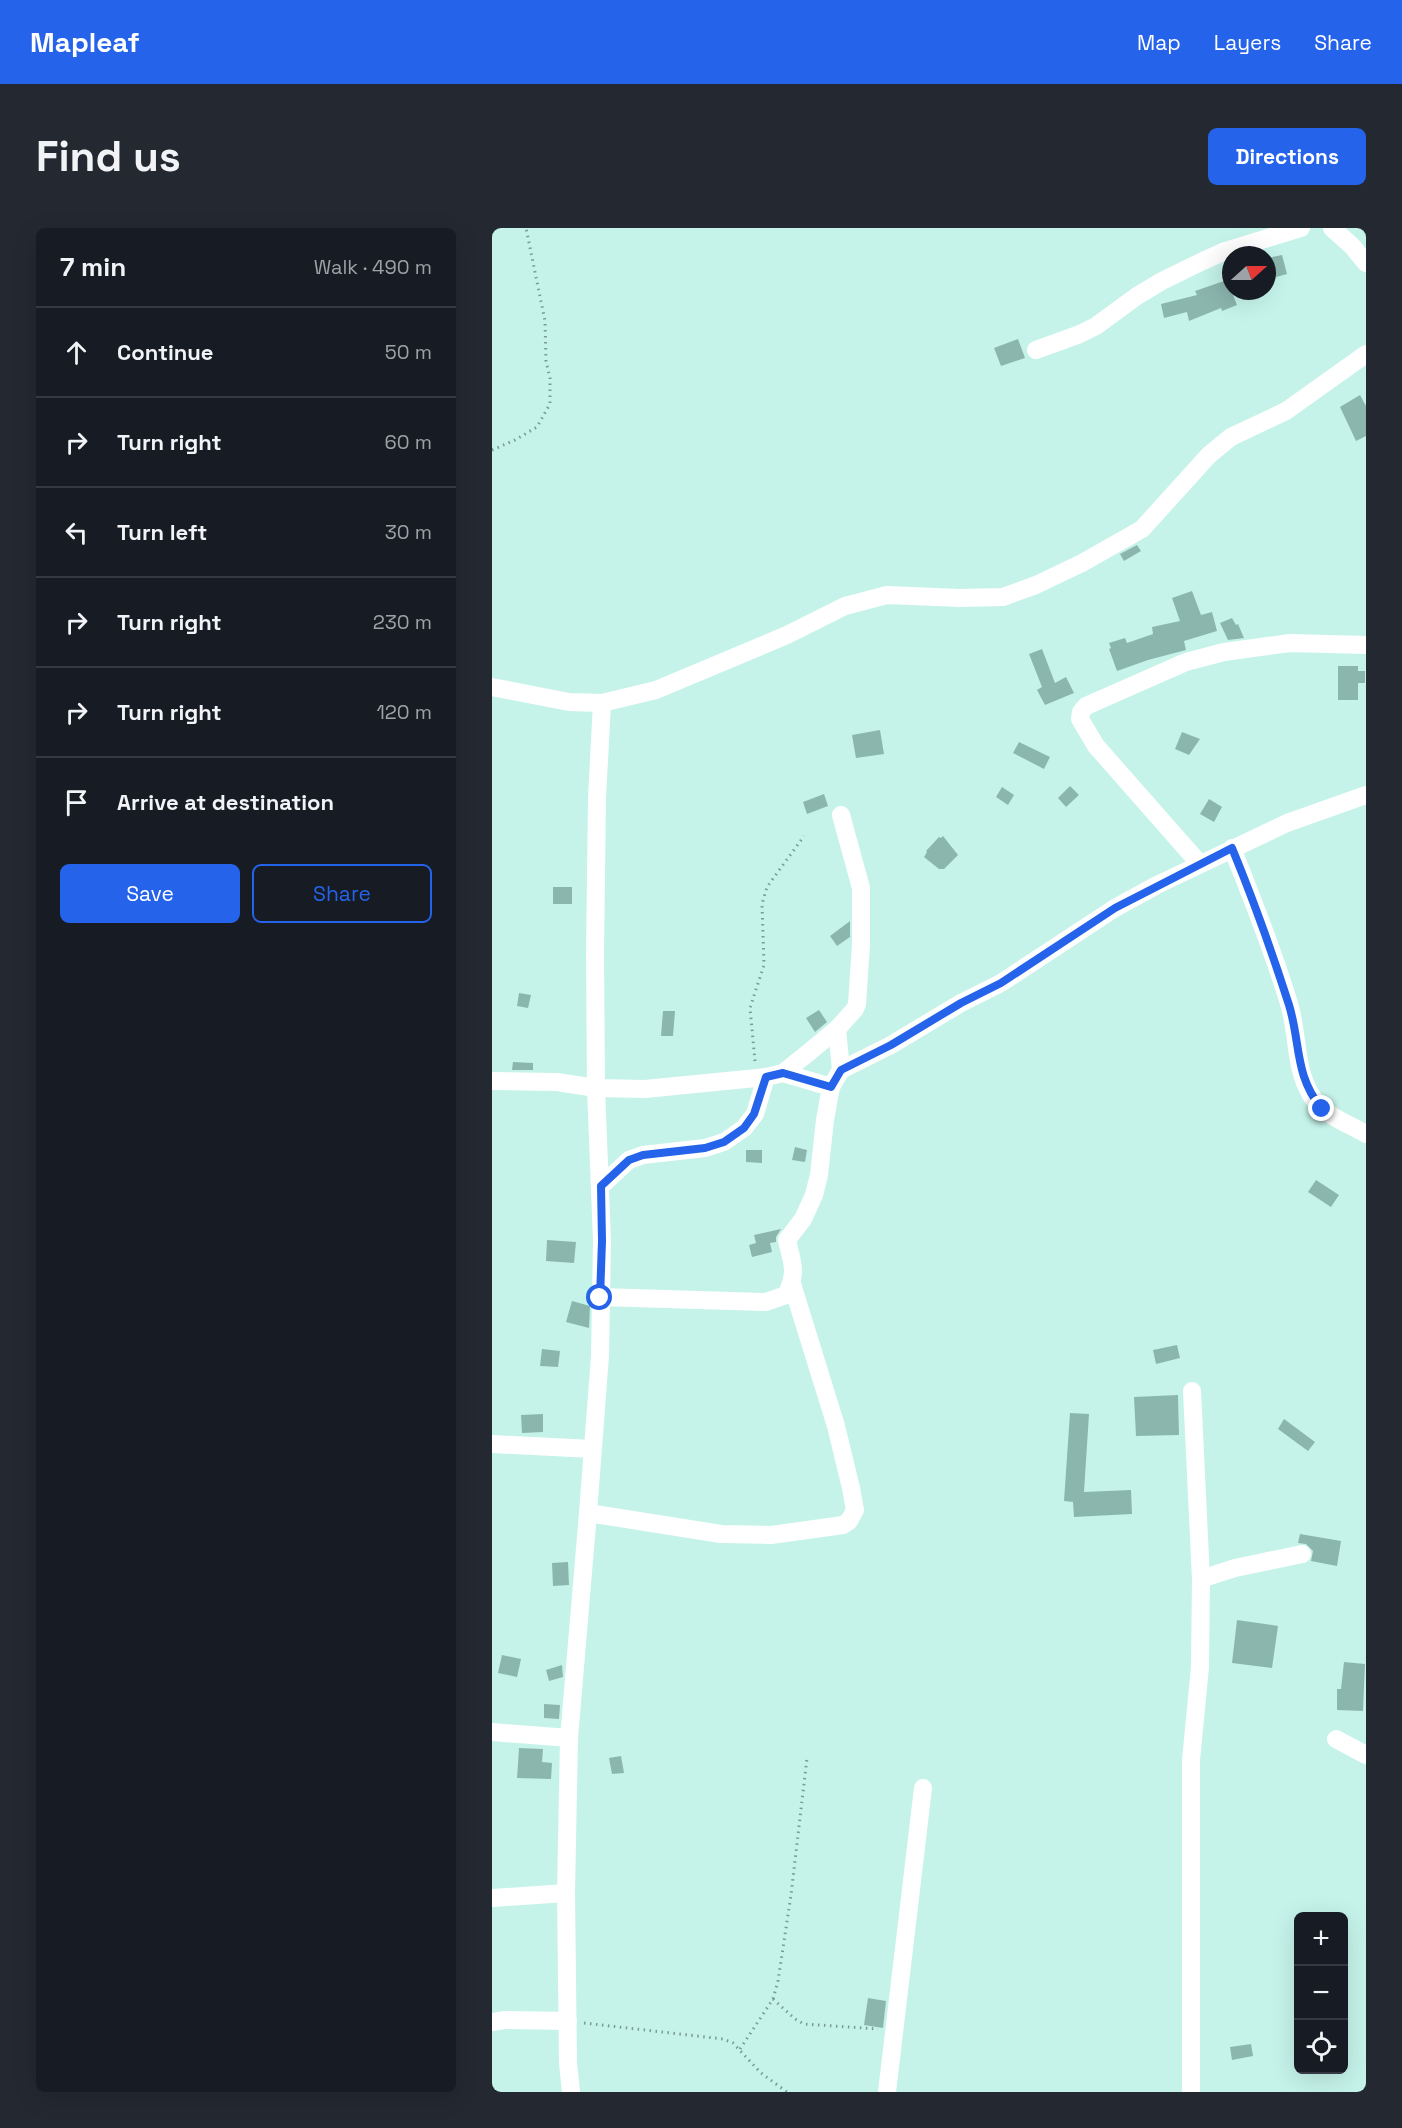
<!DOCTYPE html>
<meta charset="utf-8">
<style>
:root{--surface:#171b24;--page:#242831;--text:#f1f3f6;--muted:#9ea1a6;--line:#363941;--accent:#2563eb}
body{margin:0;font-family:"Space Grotesk",sans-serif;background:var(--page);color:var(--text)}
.controls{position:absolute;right:18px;bottom:18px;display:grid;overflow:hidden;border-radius:9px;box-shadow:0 6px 24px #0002}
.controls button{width:54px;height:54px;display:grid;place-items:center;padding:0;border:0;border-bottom:2px solid var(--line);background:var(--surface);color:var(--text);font:30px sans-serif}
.compass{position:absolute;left:730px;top:18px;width:54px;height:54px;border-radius:50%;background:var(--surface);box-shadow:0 6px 24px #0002;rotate:69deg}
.stop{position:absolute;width:18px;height:18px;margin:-14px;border:4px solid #2563eb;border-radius:50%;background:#fff}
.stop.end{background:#2563eb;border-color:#fff;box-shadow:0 2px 6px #0008}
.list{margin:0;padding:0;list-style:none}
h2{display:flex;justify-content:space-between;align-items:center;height:78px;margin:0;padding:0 24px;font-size:26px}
h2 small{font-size:20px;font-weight:400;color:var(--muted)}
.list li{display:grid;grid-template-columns:39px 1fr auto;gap:18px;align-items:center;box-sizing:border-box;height:90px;padding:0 24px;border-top:2px solid var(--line)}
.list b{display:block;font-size:22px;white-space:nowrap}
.list em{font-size:20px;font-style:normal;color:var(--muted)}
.actions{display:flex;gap:12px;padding:18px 24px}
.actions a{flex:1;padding:14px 0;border:2px solid var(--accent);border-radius:9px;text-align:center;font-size:21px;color:var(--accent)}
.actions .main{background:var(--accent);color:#fff}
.icon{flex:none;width:33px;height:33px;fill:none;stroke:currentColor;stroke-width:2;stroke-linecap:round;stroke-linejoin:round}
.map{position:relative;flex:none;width:874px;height:1864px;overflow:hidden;border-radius:9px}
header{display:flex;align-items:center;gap:36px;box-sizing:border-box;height:84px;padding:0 30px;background:var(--accent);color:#fff}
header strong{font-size:28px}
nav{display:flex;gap:33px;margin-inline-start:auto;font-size:21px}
.intro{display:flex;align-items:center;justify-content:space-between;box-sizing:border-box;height:144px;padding:0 36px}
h1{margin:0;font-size:42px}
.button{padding:15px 27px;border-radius:9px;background:var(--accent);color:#fff;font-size:21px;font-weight:700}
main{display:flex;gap:36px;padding:0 36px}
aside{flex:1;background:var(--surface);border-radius:9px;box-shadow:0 6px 24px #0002}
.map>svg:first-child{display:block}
.building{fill:#8bb6ae}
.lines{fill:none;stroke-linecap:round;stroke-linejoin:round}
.path{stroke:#7a9b94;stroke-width:3;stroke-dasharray:1.5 4.5;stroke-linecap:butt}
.minor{stroke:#fff;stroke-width:18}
.route{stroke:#2563eb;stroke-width:8}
</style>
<header>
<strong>Mapleaf</strong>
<nav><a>Map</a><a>Layers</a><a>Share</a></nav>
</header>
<div class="intro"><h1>Find us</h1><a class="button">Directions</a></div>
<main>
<aside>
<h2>7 min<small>Walk · 490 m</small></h2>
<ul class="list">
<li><svg class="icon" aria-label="ahead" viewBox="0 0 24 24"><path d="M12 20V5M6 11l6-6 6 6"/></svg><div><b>Continue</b></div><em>50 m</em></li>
<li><svg class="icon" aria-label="right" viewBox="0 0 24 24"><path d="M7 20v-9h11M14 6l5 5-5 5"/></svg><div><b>Turn right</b></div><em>60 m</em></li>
<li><svg class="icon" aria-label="left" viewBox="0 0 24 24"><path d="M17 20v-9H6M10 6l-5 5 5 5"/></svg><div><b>Turn left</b></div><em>30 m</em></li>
<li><svg class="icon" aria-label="right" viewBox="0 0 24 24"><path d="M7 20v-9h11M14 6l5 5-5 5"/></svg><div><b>Turn right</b></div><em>230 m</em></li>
<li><svg class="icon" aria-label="right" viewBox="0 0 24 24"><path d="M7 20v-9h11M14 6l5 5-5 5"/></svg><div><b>Turn right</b></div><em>120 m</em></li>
<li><svg class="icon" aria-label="arrive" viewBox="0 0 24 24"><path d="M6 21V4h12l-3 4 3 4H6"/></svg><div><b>Arrive at destination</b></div></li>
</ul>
<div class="actions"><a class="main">Save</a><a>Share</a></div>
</aside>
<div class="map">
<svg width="874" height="1864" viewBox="0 0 874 1864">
<rect width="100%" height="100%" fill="#c5f3e9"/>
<g class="building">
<polygon points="790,27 795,46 781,50 776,30"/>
<polygon points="735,52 745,77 730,83 729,80 697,93 695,84 672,90 669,76 705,67 703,63"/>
<polygon points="526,111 533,130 509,138 502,120"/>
<polygon points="868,167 874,178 874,208 864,213 848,179"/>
<polygon points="645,317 649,323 632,333 628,326"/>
<polygon points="700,363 709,387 720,384 725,403 692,413 694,422 656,432 625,443 617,421 619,420 617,415 633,410 635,415 661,406 660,399 688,393 680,370"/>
<polygon points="740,390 744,397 746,396 752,410 736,412 728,395"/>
<polygon points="550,421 563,455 574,449 582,465 553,477 545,462 550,459 537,426"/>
<polygon points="846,438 866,438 866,443 873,443 873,455 866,455 866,472 846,472"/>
<polygon points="388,502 392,526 364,530 360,507"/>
<polygon points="690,504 708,511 697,527 683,521"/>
<polygon points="527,514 558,529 552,541 521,525"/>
<polygon points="578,558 587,567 574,579 566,570"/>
<polygon points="510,559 522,567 516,577 504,569"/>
<polygon points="332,566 336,578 315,586 311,574"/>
<polygon points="717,571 730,579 722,594 708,586"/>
<polygon points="451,608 466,627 452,641 447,641 432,629 435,624 434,623 447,609 449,610"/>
<rect x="61" y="659" width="19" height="17"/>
<polygon points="358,693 358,709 345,718 338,708"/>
<polygon points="27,765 39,767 36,780 25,778"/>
<polygon points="327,782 335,794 323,804 314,790"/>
<polygon points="171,783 183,783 181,808 169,808"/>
<polygon points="21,834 41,835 41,842 20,842"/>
<polygon points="303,919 315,922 313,934 300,932"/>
<polygon points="254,922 270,922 270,935 254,934"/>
<polygon points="824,952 847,967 839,979 816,964"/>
<polygon points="289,1001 284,1009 284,1014 278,1015 280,1024 260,1029 257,1017 264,1015 262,1007"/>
<polygon points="55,1012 84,1014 82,1035 54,1033"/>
<polygon points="80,1073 98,1078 97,1100 74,1094"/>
<polygon points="685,1117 688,1130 664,1136 661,1122"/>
<polygon points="50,1121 68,1123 66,1139 48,1138"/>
<polygon points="686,1167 687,1207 644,1208 642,1169"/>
<polygon points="578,1185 597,1186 592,1264 639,1262 640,1286 582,1289 581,1274 572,1273"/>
<polygon points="51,1186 51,1204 30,1205 29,1187"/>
<polygon points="792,1191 823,1214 816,1223 786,1201"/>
<polygon points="808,1306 849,1313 845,1338 819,1333 821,1323 814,1316 806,1315"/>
<polygon points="76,1334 77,1357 61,1358 60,1335"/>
<polygon points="745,1392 786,1398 780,1440 740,1435"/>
<polygon points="10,1427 29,1431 25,1449 6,1445"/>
<polygon points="852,1434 873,1436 871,1483 845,1482 845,1461 849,1461"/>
<polygon points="70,1437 71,1449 57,1453 54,1442"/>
<polygon points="52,1476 68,1477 67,1491 52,1490"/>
<polygon points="27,1520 51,1521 50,1534 60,1535 59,1551 25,1550"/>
<polygon points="129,1528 132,1545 120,1546 117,1530"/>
<polygon points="376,1770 394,1773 391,1800 372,1797"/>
<polygon points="759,1816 761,1828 740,1832 738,1819"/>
</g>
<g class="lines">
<g class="path">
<polyline points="0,222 23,212 45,199 58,176 58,150 54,133 53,93 34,0"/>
<polyline points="263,833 258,780 272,737 270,676 275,659 312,608"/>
<polyline points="281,1771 303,1791 312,1796 386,1801"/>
<polyline points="92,1795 231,1811 241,1815 269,1845 295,1864"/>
<polyline points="248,1821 281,1771 286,1753 299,1667 315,1530"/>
</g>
<g class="minor">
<polyline points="840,0 860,18 874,35"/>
<polyline points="544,122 588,106 604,98 645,68 670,53 711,33 733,23 809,0"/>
<polyline points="0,459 77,474 110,475 164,462 295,407 353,378 395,367 468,370 511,369 544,357 590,335 650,301 717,227 739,209 794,183 874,126"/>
<path d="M740,620C761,672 782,725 798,779C806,808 803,841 819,867C831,887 855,895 874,906"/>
<polyline points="707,635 604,518 588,491 589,484 594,478 694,434 732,424 798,415 874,417"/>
<polyline points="345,801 349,842"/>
<polyline points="291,845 339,859"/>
<polyline points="0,853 65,854 104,860 153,861 274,849 291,845 316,825 345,801 363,781 365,776 369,717 369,660 349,587"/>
<polyline points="109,958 137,932 151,927 213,920 232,914 252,900 263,886 274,849"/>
<path d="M108,1069L274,1074L294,1067C306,1044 300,1035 295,1012L311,991L322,967L327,947L333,892L339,859L349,842L399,817L469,775L509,755L623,680L665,657L795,595L874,567"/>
<polyline points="0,1216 100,1221"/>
<polyline points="96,1285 229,1306 279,1307 351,1297 357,1293 363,1282 359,1260 344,1198 300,1056"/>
<polyline points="709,1351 743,1340 810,1326"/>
<polyline points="0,1504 77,1510"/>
<polyline points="844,1511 874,1527"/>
<polyline points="0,1670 74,1665"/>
<polyline points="0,1794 13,1792 76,1793"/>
<polyline points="79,1864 76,1835 74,1665 77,1510 96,1285 108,1128 110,1013 104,860 103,725 105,570 110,475"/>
<polyline points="395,1864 431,1560"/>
<polyline points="699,1864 699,1532 708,1439 709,1351 700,1163"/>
</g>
</g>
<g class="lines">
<path class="route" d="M108,1070L110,1013L109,958L137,932L151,927L213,920L232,914L252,900L262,886L274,849L291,845L339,859L349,842L399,817L469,775L509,755L623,680L740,620C761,671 780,724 797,777C809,816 802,847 830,881"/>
</g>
</svg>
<div class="controls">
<button>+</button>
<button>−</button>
<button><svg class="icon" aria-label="locate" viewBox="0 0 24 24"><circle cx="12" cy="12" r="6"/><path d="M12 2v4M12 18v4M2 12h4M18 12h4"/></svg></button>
</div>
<svg class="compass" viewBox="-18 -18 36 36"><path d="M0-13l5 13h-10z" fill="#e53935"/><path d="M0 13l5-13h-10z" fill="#9ea1a6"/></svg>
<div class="stop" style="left:108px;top:1070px"></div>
<div class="stop end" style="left:830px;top:881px"></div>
</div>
</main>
